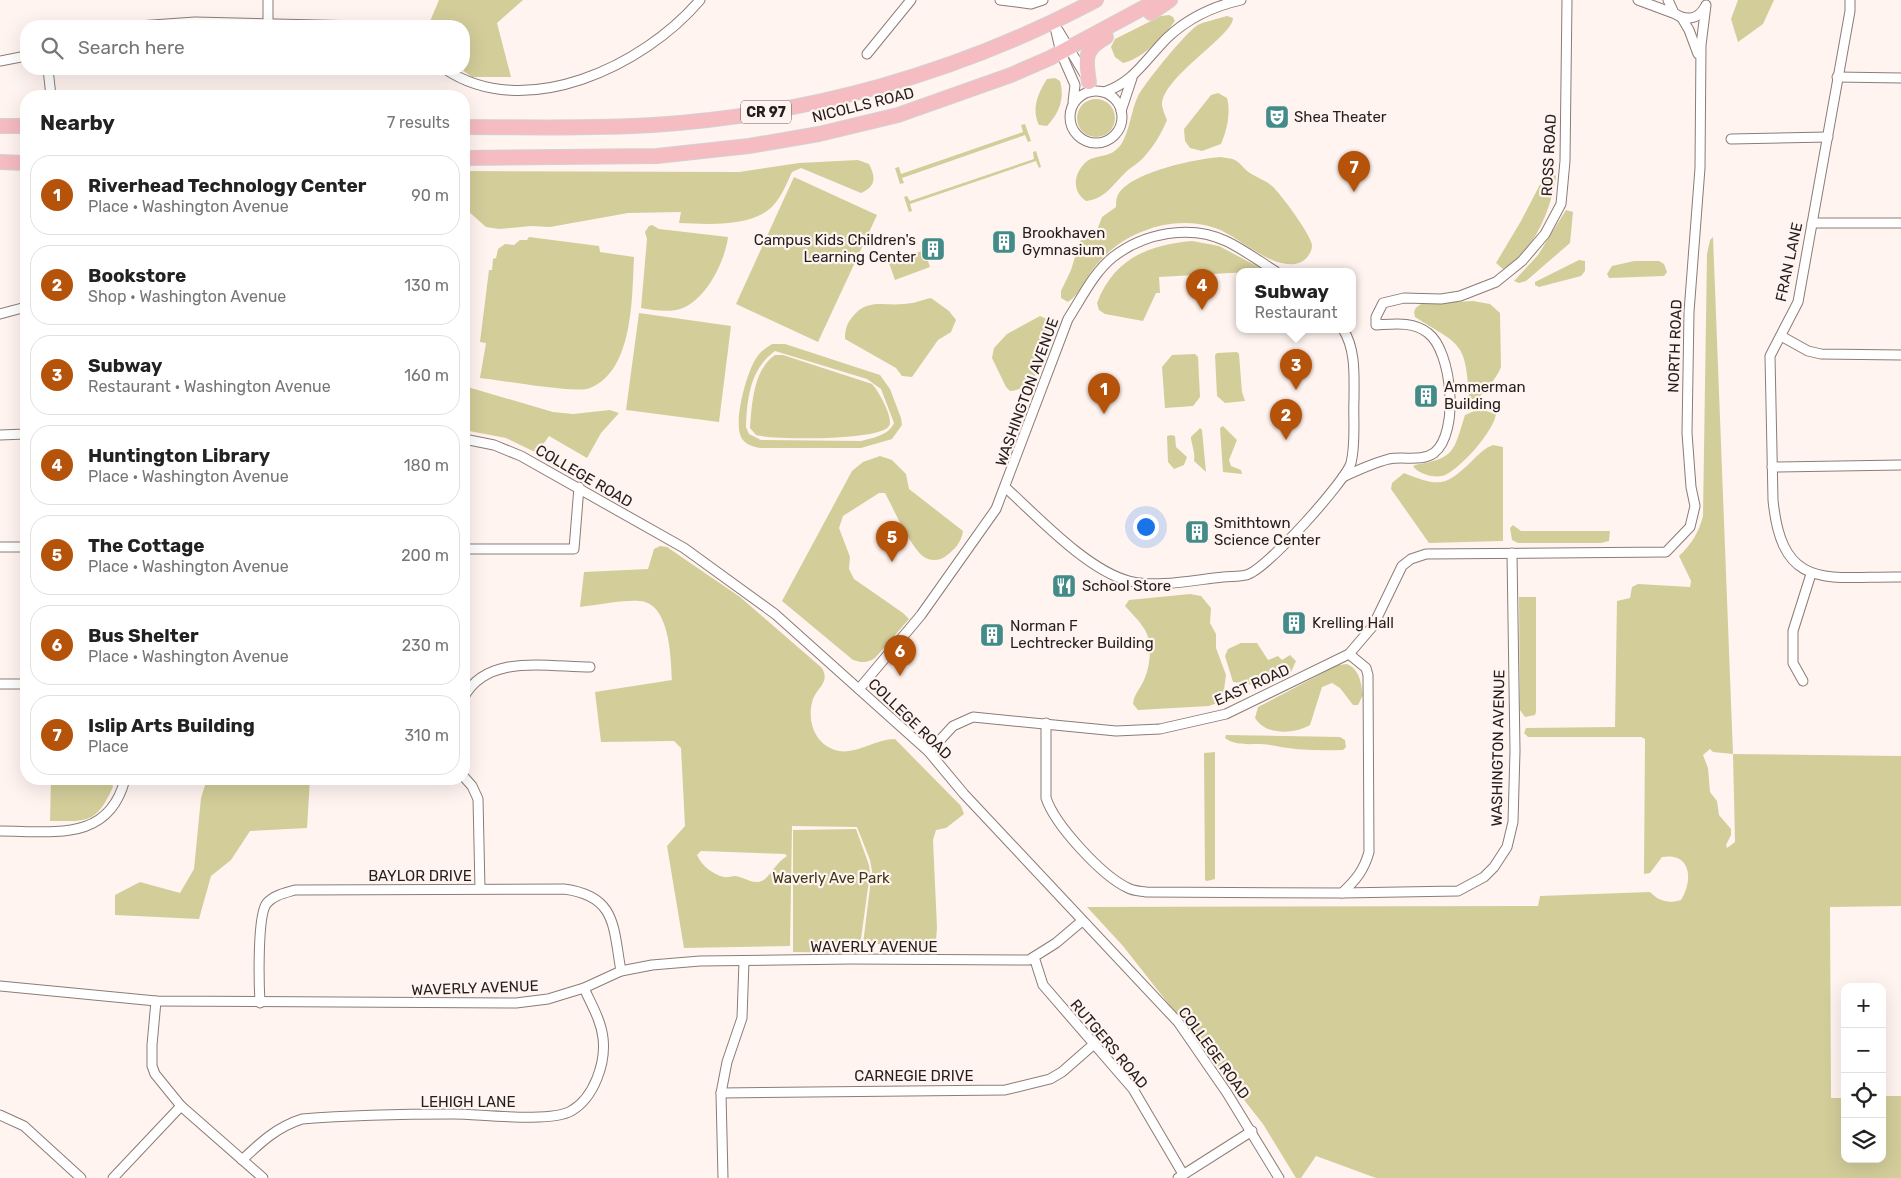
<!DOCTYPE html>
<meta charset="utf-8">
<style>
:root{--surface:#fff;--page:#f6f6f6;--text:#222;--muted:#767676;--line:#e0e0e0;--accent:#b45309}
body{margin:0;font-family:Rubik,sans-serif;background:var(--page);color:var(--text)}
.controls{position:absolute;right:15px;bottom:15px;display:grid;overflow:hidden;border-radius:10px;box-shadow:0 5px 20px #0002}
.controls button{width:45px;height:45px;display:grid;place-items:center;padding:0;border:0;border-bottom:1px solid var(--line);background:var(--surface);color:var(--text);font:25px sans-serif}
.you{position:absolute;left:1145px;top:526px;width:18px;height:18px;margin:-12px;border:4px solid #fff;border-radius:50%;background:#1a73e8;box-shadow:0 0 0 8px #1a73e833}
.badge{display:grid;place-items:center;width:32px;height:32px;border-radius:50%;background:var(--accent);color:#fff;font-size:16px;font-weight:700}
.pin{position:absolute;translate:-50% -41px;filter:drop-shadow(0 1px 2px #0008)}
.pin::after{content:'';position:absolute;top:26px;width:18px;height:15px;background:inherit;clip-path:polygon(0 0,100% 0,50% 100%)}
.popup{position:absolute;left:1236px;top:268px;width:120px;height:65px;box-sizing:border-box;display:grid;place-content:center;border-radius:10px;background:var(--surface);filter:drop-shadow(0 1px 4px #0005);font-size:16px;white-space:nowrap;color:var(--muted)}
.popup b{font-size:19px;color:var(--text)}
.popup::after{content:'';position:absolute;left:50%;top:100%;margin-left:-10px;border:10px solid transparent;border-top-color:var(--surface)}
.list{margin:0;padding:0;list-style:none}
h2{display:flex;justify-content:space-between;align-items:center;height:65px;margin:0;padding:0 20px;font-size:21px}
h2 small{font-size:16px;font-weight:400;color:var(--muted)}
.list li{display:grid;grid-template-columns:32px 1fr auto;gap:15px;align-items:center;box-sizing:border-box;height:80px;margin:0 10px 10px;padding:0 10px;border:1px solid var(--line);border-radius:20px}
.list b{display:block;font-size:19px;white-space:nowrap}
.list p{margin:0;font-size:16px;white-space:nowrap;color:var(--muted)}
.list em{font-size:16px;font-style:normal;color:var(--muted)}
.icon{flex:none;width:28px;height:28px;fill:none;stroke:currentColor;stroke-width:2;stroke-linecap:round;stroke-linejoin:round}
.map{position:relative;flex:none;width:1901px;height:1178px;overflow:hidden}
.search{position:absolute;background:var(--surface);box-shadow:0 5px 20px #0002;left:20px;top:20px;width:450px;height:55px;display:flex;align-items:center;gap:12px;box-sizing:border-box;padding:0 18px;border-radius:20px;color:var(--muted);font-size:19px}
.panel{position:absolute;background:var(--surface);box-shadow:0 5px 20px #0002;left:20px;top:90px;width:450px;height:695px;border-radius:20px}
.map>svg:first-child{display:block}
.green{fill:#d3cd9a;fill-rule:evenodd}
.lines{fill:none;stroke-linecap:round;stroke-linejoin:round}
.minor-casing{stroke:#8c7c76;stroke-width:11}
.highway-casing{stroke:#d3d2d2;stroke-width:16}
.minor{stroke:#fff;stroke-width:9}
.highway{stroke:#f5bcc2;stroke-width:14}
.labels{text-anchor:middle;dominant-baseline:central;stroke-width:4.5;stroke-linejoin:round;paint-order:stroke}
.shield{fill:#fff4f0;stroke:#665e5c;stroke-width:1}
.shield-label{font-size:14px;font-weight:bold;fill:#241e1c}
.street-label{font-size:15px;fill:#241e1c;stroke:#fff4f0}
.poi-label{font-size:15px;fill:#241e1c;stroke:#fff4f0;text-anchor:start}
.park-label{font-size:15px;fill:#3e3a17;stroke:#fff4f0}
</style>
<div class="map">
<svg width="1901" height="1178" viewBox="0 0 1901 1178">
<rect width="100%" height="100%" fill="#fff4f0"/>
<g class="green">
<polygon points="439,0 523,0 497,23 511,77 472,77 461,69 464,69 464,26 428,26"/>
<polygon points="1738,0 1774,0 1763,24 1738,42 1731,19"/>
<path d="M1169,15L1173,17L1175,21C1163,37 1142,59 1123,63L1115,57L1111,47L1115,39L1161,16Z"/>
<path d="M1227,16L1233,18C1233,36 1162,77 1162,105C1163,110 1165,116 1167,120C1161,134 1154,146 1144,157C1138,164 1129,168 1123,175C1111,187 1104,199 1086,201C1072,191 1073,174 1086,162C1097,153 1111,160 1122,143C1130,129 1131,111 1138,96C1145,83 1186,32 1198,25C1206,21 1218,19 1227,16Z"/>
<path d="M1055,78L1060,81C1065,99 1059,113 1047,126L1039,125C1031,109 1038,93 1047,79Z"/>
<path d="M1218,93L1227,98C1231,112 1227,130 1221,144L1202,151L1190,148L1185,141L1184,129L1211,95Z"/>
<circle cx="1096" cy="118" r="19"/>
<polygon points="1025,124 1031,141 1028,142 1025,135 902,178 904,183 900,184 895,168 899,167 901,174 1023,132 1021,125"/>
<polygon points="1036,151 1041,167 1039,168 1036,161 910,204 912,211 909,212 904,197 907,196 910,201 1034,159 1033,152"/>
<path d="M1220,157C1225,158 1231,158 1235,160C1239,162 1243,167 1246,170C1254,177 1264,179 1272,186C1281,194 1311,235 1312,245C1312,252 1308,257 1303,261C1277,276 1240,236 1215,228C1193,220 1165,222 1144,231C1124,238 1106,252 1093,269C1085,280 1080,294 1068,302L1061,298V291L1071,270L1080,241L1096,233L1102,217L1116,207C1116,203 1116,198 1118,195C1130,172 1196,159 1220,157Z"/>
<path d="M858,160L869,164C876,178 876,186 861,193L801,168L792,172C786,185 779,203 767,211C744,227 705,224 679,223L681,212L628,213L550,227L531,226L499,229L486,227L468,211L464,214V171L739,172L799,163Z"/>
<path d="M1548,169L1556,176C1551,210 1534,252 1503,269L1496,263L1521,221Z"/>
<polygon points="794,177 877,215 818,342 736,304"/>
<polygon points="1566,210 1573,212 1570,243 1526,281 1519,283 1514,281 1538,255"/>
<path d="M652,225L659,229L728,237C725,262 704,305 676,310C664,312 652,310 641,308L647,239L645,232L649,226Z"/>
<path d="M529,237L599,246L600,252L634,257C632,295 634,371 590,388C575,394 501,380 480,378L486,343L480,342L489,270H492L493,259L496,258L498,249L505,244L514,245L520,240H527Z"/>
<path d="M1713,237L1733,754L1901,756V906L1830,907L1831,1098H1845V1159H1882V1096H1901V1178H1376L1316,1156L1301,1178H1296L1263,1124L1123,946L1087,907L1538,906L1540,896L1650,892C1659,901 1668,904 1681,900C1693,881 1692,852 1662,857L1650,873L1644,874L1645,739L1641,737H1528L1524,733L1526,728L1615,727L1617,601L1630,598L1632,587L1638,584L1690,587L1691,581L1679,556C1691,545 1699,532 1703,516L1707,254L1710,240ZM1710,749L1713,752L1733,754L1735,842L1727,848L1726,845L1731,835V829L1719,815L1717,801L1710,792L1708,768L1703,755Z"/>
<path d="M1192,241L1219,246L1266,271L1159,277L1160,293H1156L1143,321L1105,314L1099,310L1097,303C1114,259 1147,245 1192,241Z"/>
<polygon points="924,250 930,267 895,280 889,263"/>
<polygon points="1579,260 1585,261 1585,271 1581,276 1539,287 1535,285 1535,282"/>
<polygon points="1634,261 1659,261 1664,264 1667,272 1664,276 1609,278 1607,274 1612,266"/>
<path d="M931,298L949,311L956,320L951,332L938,340L912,377L902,376L896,368L845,339C845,329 847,322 855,314C869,299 885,306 903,304C913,304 922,300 931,298Z"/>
<path d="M1473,301L1490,304L1500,313L1501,367C1497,379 1486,387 1479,398L1472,399L1469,397C1466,340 1459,345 1415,317C1413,310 1415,308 1421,304Z"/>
<polygon points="639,313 731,326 719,422 626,410"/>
<path d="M1040,316L1051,321L1052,326C1045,350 1041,389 1010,391L1006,387L992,358L994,348L1007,334Z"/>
<path d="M772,344H785L880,375L890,389L901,418L902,425L892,439L861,448H760C754,447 747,445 743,440C731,427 747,370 757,357C761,351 766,348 772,344ZM775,351L867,379L881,389L894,423C889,435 873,438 861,441L761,440L749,434L746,427C747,399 750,369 775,351Z"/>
<polygon points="1237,352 1239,354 1242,392 1245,401 1225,403 1217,396 1215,355 1217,353"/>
<polygon points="1195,354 1198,357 1200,397 1193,406 1165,408 1162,367 1172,355"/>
<path d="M775,355H783L872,384C878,390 894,418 889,426C880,441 773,440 756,435L750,428C752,405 753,370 775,355Z"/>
<polygon points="464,386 553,412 573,414 610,410 619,413 601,433 587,458 549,436 537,453 506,438 464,430"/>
<path d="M1479,409L1496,414C1494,431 1460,469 1445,475C1436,479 1418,474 1413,466L1415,465C1455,458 1453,453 1465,415Z"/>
<polygon points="1223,426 1237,440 1229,460 1231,466 1241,470 1242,474 1223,472 1220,428"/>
<path d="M1200,428L1202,430L1206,472L1194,461C1196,454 1190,439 1191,437C1193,434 1198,431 1200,428Z"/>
<polygon points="1171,435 1175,436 1176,447 1187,457 1184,465 1174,469 1168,462 1167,436"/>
<path d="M1493,445L1503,447V541L1429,543L1391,489L1392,483L1404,473C1441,488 1446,486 1474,459C1480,453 1485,448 1493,445Z"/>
<path d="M880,456L892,460L906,474L909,489L963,531C961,543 955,549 946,556C940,561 930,561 924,557C911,548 893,508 885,493H879L843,516L839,528L850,557L849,569L854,579L903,613L909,619L875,658C868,663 862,663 853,660L782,601L852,471L863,462Z"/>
<polygon points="1513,525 1521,531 1610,531 1609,541 1601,543 1518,543 1512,540 1510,528"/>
<path d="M660,546L667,547L740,597L822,668C830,682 818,687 813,699C806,721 815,746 839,751C858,754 875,739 895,739L961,806L964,814L946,828L936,830L933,840L937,928L936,940L932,944H863L872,871L870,860L857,827L792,826L790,946L684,948L667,846L685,826L681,748L674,741L601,742L595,692L672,680C671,658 670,602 639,601C620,600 599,605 580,607L584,572L648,569L654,549ZM701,851L785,854L787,856C776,863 773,872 765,879C755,887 745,877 735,876C731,876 727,878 724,877C712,874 702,866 697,855Z"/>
<path d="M1190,594L1201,596L1211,608L1210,623L1216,634V648L1226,675L1224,690L1217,703L1209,706L1138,710L1133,704C1134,694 1140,689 1144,680C1151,665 1153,640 1143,627C1138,619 1131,613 1125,606L1129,600Z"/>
<polygon points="1519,597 1536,597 1536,712 1535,715 1525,717 1520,710"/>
<polygon points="1241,643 1257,643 1268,660 1278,656 1282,660 1290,655 1296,661 1291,672 1254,685 1233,682 1225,656 1228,649"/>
<path d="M1347,664C1360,670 1361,683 1363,695L1358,705H1353L1340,688L1332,683L1322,687L1310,725C1294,734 1266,736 1255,718L1258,707L1338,665Z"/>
<path d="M1226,735L1340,737L1345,740L1346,747L1343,750C1319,751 1294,750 1270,745C1254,742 1238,748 1225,738Z"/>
<polygon points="1215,752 1215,879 1207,881 1205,880 1204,753"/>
<path d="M51,779H111L113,787C96,824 88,821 50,821Z"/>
<polygon points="207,779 310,779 307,828 250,831 231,860 211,876 199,919 115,915 115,895 140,882 180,893 194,869 201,798"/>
<polygon points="856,829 869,865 870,873 859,953 793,952 793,830"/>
</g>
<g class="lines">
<defs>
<g id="minor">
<polyline points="268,0 268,23"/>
<polyline points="1000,0 1031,4 1043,0"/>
<polyline points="1638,0 1673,13"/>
<path d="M1668,0L1674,13C1685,21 1698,20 1705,7"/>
<path d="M1850,0V11L1798,302L1770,356L1773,500C1782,593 1828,576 1901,577"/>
<polyline points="1682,18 1689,30 1698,54"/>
<polyline points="1054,23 1061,53 1075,85 1073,102"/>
<polyline points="138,26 195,22 362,26"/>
<polyline points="1058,30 1085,75"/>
<polyline points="867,54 911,0"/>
<polyline points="0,61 26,56"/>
<polyline points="48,69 51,96"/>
<path d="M445,69C525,123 644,66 700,0"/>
<polyline points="1837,77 1901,78"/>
<circle cx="1096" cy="117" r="26"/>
<path d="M1104,92C1133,83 1146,59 1167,38C1187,19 1214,6 1241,0"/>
<polyline points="1121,111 1132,78"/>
<polyline points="1731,139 1828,137"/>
<polyline points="1812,223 1901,223"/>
<polyline points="0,314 26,307"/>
<polyline points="1781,336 1808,351 1821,354 1901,355"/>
<polyline points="0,435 26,434"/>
<polyline points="464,439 494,445 521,456 684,548 775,614 929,752 964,794 1178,1022 1227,1093 1279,1178"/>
<polyline points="1772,467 1901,465"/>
<path d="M1343,477C1358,470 1373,463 1389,459C1404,456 1421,462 1434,453C1460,433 1452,351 1428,333C1413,321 1394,324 1376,325V317L1383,303L1404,298L1441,299L1460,296L1496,282L1522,261L1545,234L1561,204L1565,161L1567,0"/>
<path d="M1006,488C1038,517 1087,570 1129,581C1158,588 1193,580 1223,577C1230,576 1239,577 1246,575C1265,571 1345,482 1351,463C1356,443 1353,419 1354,399C1354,375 1356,350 1343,329"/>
<polyline points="0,547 26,547"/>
<polyline points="464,549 574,549 579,487"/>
<polyline points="1803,681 1793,663 1793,631 1811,574"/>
<polyline points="0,684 26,684"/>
<path d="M859,689L921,615L996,509L1068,319C1081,299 1094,272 1113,257C1144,233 1190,224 1226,241C1243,249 1259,261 1275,271"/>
<path d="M464,697C487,653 549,667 590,667"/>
<path d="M1046,723V798C1055,825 1102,876 1128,888C1133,891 1140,891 1146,892L1342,893C1356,880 1364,870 1369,852L1368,675L1366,668L1349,654"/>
<polyline points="929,752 953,726 973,717 1116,731 1160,729 1226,714 1349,654 1373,626 1402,566 1411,559 1426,554 1666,552 1690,527 1695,506 1691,487 1687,433 1689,312 1700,168 1701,45 1706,5"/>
<polyline points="464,777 472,786 478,799 480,889"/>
<path d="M0,831C52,831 109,843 125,779"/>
<polyline points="1342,893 1458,891 1484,877 1494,867 1507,847 1513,822 1515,751 1512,553"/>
<polyline points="1034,957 1043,985 1133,1089 1183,1174"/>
<polyline points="0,986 156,1001 516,1003 548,999 584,988 621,971 652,965 700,961 851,959 1029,960 1056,943 1082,921"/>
<polyline points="156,1001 152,1045 152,1066 155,1074 181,1106 263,1178"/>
<path d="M260,1003C259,985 257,914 267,903C274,895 285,893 295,890L564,889C617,896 613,927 621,971"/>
<polyline points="721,1093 1005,1090 1050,1079 1062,1072 1094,1044"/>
<polyline points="0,1115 24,1126 81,1178"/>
<path d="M242,1160C261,1142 277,1127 302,1119C352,1115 404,1114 454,1114C480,1114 550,1123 571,1111C594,1098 606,1063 603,1038C601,1020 591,1004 584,988"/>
<polyline points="113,1178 181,1106"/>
<polyline points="723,1178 721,1093 727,1062 742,1018 744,961"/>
<polyline points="1178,1178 1252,1131"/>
</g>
<g id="highway">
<polyline points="1151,13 1170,0"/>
<path d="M1089,82C1085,59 1084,49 1106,37"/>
<polyline points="0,126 26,126"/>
<path d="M464,127C527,127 590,129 653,125C808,115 959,73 1096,0"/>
<polyline points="464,158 657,156 749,146 819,134 898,115 1011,75 1050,58 1158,0"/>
<polyline points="0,162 26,163"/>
</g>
</defs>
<use href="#minor" class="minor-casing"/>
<use href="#highway" class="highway-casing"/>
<use href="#minor" class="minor"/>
<use href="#highway" class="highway"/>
</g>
<defs>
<symbol id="theatre-square" viewBox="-11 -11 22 22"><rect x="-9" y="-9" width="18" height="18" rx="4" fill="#438b89" stroke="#fff4f0"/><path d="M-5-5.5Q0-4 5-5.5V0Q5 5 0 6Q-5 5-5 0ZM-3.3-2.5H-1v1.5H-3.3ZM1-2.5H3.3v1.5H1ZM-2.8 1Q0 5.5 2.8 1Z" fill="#fff"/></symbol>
<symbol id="building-square" viewBox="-11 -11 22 22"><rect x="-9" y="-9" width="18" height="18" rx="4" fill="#438b89" stroke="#fff4f0"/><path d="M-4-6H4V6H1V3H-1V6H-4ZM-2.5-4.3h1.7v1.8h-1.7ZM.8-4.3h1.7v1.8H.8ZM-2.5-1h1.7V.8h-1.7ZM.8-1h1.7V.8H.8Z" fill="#fff"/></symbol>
<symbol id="restaurant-square" viewBox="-11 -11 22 22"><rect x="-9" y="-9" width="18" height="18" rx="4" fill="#438b89" stroke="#fff4f0"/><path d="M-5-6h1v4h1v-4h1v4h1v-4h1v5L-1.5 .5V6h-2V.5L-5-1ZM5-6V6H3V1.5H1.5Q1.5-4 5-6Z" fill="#fff"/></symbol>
</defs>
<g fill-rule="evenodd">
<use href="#theatre-square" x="1263" y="103" width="28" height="28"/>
<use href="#building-square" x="990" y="228" width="28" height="28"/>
<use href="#building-square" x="919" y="235" width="28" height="28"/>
<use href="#building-square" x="1412" y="382" width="28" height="28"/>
<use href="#building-square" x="1183" y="518" width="28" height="28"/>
<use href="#restaurant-square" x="1050" y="572" width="28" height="28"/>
<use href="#building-square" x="1280" y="609" width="28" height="28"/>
<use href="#building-square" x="978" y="621" width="28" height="28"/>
</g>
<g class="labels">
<rect class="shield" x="741" y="100.5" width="50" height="23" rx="4"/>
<g class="shield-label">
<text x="766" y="112">CR 97</text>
</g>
<g class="street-label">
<text transform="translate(863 105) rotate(-14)">NICOLLS ROAD</text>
<text transform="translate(1549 155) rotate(-87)">ROSS ROAD</text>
<text transform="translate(1789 262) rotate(-78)">FRAN LANE</text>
<text transform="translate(1675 346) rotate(-88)">NORTH ROAD</text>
<text transform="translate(1027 392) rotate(-70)">WASHINGTON AVENUE</text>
<text transform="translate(584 476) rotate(30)">COLLEGE ROAD</text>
<text transform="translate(1252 685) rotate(-24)">EAST ROAD</text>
<text transform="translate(910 719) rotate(44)">COLLEGE ROAD</text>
<text transform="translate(1498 748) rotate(-89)">WASHINGTON AVENUE</text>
<text x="420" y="876">BAYLOR DRIVE</text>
<text x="874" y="947">WAVERLY AVENUE</text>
<text transform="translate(475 988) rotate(-2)">WAVERLY AVENUE</text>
<text transform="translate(1109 1044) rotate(50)">RUTGERS ROAD</text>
<text transform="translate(1214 1053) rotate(54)">COLLEGE ROAD</text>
<text x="914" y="1076">CARNEGIE DRIVE</text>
<text x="468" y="1102">LEHIGH LANE</text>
</g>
<g class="poi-label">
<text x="1294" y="117">Shea Theater</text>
<text x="1022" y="233">Brookhaven<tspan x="1022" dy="17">Gymnasium</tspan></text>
<text x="916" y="240" text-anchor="end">Campus Kids Children's<tspan x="916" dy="17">Learning Center</tspan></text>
<text x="1444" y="387">Ammerman<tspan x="1444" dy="17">Building</tspan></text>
<text x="1214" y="523">Smithtown<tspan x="1214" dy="17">Science Center</tspan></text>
<text x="1082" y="586">School Store</text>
<text x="1312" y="623">Krelling Hall</text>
<text x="1010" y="626">Norman F<tspan x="1010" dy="17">Lechtrecker Building</tspan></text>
</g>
<g class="park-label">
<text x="831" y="878">Waverly Ave Park</text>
</g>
</g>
</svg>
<div class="controls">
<button>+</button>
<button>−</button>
<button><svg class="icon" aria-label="locate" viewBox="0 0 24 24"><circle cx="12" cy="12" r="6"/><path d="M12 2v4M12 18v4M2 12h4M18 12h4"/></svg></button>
<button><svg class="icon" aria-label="layers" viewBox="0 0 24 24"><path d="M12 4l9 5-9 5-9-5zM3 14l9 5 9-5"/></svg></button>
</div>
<div class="you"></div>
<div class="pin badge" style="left:1104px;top:414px">1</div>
<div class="pin badge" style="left:1286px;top:440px">2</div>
<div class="pin badge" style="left:1296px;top:390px">3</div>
<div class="popup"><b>Subway</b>Restaurant</div>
<div class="pin badge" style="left:1202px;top:310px">4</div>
<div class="pin badge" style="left:892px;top:562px">5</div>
<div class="pin badge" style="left:900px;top:676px">6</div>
<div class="pin badge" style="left:1354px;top:192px">7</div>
<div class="search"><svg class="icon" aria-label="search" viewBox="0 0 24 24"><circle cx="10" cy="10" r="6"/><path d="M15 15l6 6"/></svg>Search here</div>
<section class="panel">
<h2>Nearby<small>7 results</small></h2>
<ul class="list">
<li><span class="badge">1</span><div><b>Riverhead Technology Center</b><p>Place · Washington Avenue</p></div><em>90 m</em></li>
<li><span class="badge">2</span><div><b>Bookstore</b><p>Shop · Washington Avenue</p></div><em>130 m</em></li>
<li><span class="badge">3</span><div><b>Subway</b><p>Restaurant · Washington Avenue</p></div><em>160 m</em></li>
<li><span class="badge">4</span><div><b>Huntington Library</b><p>Place · Washington Avenue</p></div><em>180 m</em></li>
<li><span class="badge">5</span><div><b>The Cottage</b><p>Place · Washington Avenue</p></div><em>200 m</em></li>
<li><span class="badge">6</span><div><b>Bus Shelter</b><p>Place · Washington Avenue</p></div><em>230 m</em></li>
<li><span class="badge">7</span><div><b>Islip Arts Building</b><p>Place</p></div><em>310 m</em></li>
</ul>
</section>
</div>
